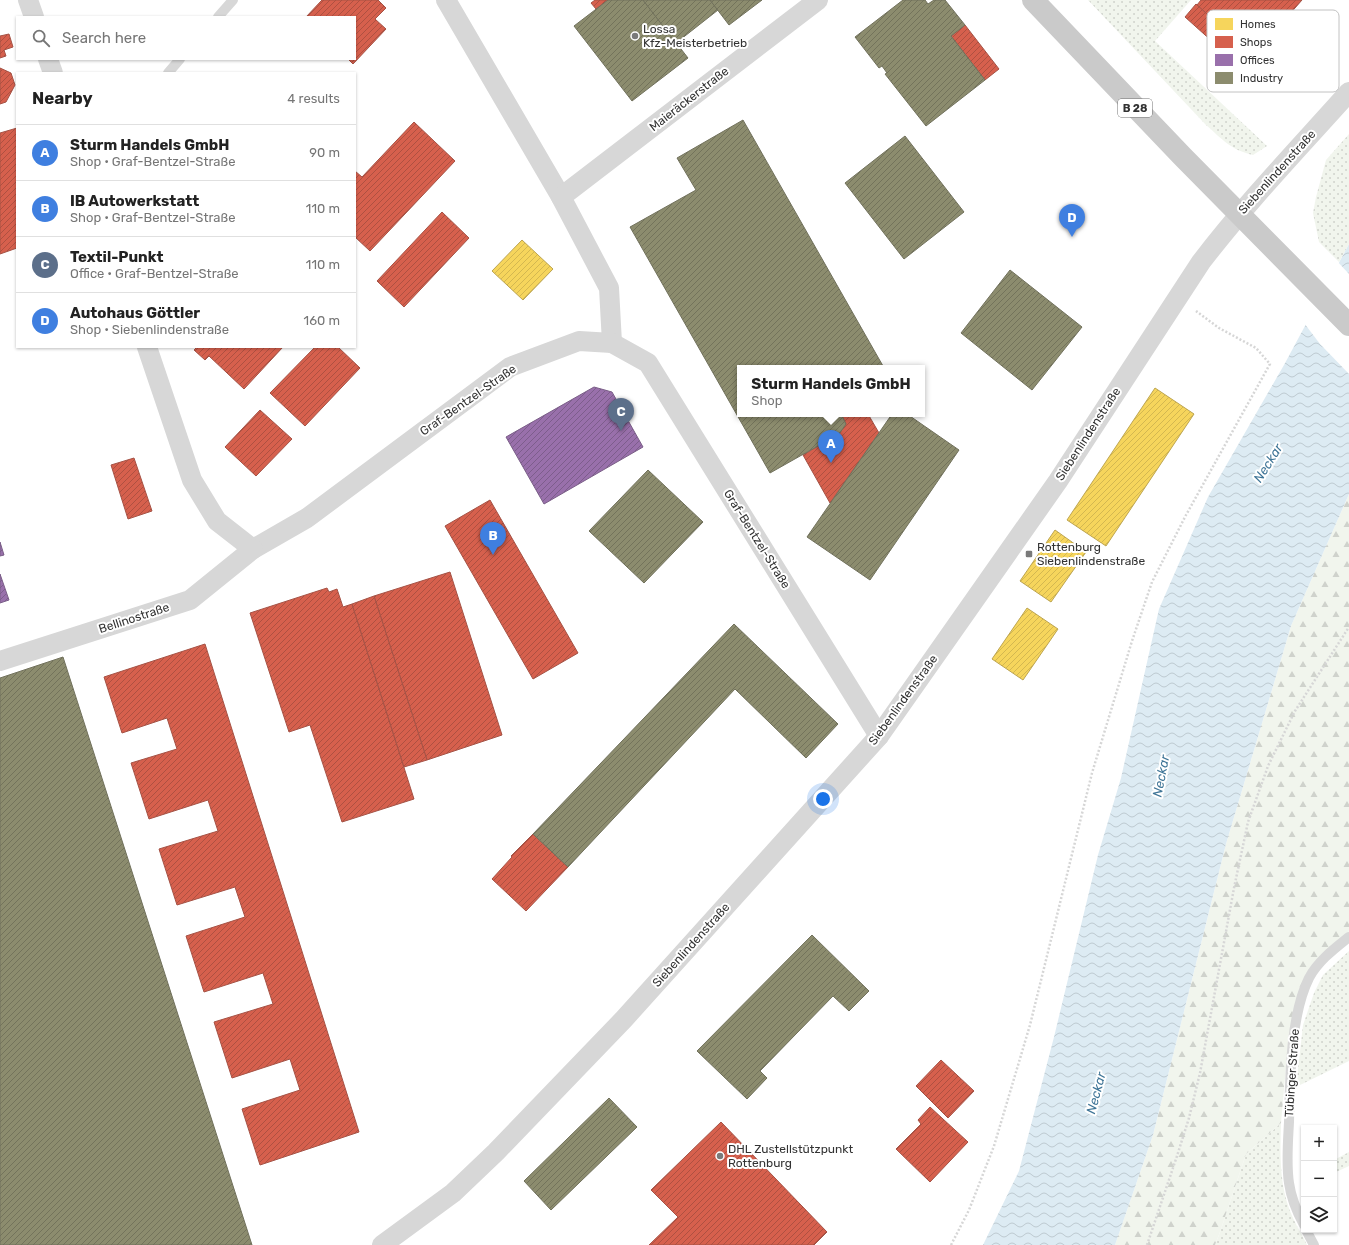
<!DOCTYPE html>
<meta charset="utf-8">
<style>
:root{--surface:#fff;--page:#f6f6f6;--text:#222;--muted:#767676;--line:#e0e0e0;--accent:#7a7a7a}
body{margin:0;font-family:Rubik,sans-serif;background:var(--page);color:var(--text)}
.controls{position:absolute;right:12px;bottom:12px;display:grid;overflow:hidden;border-radius:0px;box-shadow:0 1px 3px #0004}
.controls button{width:36px;height:36px;display:grid;place-items:center;padding:0;border:0;border-bottom:1px solid var(--line);background:var(--surface);color:var(--text);font:20px sans-serif}
.you{position:absolute;left:823px;top:799px;width:14px;height:14px;margin:-10px;border:3px solid #fff;border-radius:50%;background:#1a73e8;box-shadow:0 0 0 6px #1a73e833}
.badge{display:grid;place-items:center;width:26px;height:26px;border-radius:50%;background:var(--accent);color:#fff;font-size:13px;font-weight:700}
.pin{position:absolute;translate:-50% -33px;filter:drop-shadow(0 1px 2px #0008)}
.pin::after{content:'';position:absolute;top:21px;width:14px;height:12px;background:inherit;clip-path:polygon(0 0,100% 0,50% 100%)}
.popup{position:absolute;left:737px;top:365px;width:188px;height:52px;box-sizing:border-box;display:grid;place-content:center;border-radius:0px;background:var(--surface);filter:drop-shadow(0 1px 3px #0005);font-size:13px;white-space:nowrap;color:var(--muted)}
.popup b{font-size:15px;color:var(--text)}
.popup::after{content:'';position:absolute;left:50%;top:100%;margin-left:-8px;border:8px solid transparent;border-top-color:var(--surface)}
.list{margin:0;padding:0;list-style:none}
h2{display:flex;justify-content:space-between;align-items:center;height:52px;margin:0;padding:0 16px;font-size:17px}
h2 small{font-size:13px;font-weight:400;color:var(--muted)}
.list li{display:grid;grid-template-columns:26px 1fr auto;gap:12px;align-items:center;box-sizing:border-box;height:56px;padding:0 16px;border-top:1px solid var(--line)}
.list b{display:block;font-size:15px;white-space:nowrap}
.list p{margin:0;font-size:13px;white-space:nowrap;color:var(--muted)}
.list em{font-size:13px;font-style:normal;color:var(--muted)}
.icon{flex:none;width:22px;height:22px;fill:none;stroke:currentColor;stroke-width:2;stroke-linecap:round;stroke-linejoin:round}
.map{position:relative;flex:none;width:1349px;height:1245px;overflow:hidden}
.search{position:absolute;background:var(--surface);box-shadow:0 1px 3px #0004;left:16px;top:16px;width:340px;height:44px;display:flex;align-items:center;gap:10px;box-sizing:border-box;padding:0 14px;border-radius:0px;color:var(--muted);font-size:15px}
.panel{position:absolute;background:var(--surface);box-shadow:0 1px 3px #0004;left:16px;top:72px;width:340px;height:276px;border-radius:0px}
.map>svg:first-child{display:block}
.green{fill:url(#green-dots)}
.forest{fill:url(#forest-firs)}
.water{fill:url(#water-waves)}
.pier{fill:#fff}
.homes{fill:url(#homes-hatch);stroke:#bca450}
.shops{fill:url(#shops-hatch);stroke:#a55245}
.offices{fill:url(#offices-hatch);stroke:#7a5e87}
.industry{fill:url(#industry-hatch);stroke:#71715c}
.lines{fill:none;stroke-linecap:round;stroke-linejoin:round}
.path{stroke:#d6d6d6;stroke-width:2.5;stroke-dasharray:2 2;stroke-linecap:butt}
.lane{stroke:#d7d7d7;stroke-width:10}
.street{stroke:#d7d7d7;stroke-width:20}
.primary{stroke:#cacaca;stroke-width:22}
.poi-dot{fill:#7a7a7a;stroke:#fff;stroke-width:1.5}
.labels{text-anchor:middle;dominant-baseline:central;stroke-width:4;stroke-linejoin:round;paint-order:stroke}
.shield{fill:#fff;stroke:#707070;stroke-width:1}
.shield-label{font-size:11px;font-weight:bold;fill:#333}
.poi-label{font-size:12px;fill:#333;stroke:#fff;text-anchor:start}
.street-label{font-size:12px;fill:#333;stroke:#fff}
.water-label{font-size:13px;font-style:italic;fill:#3f7597;stroke:#fff}
.key{fill:#fff;stroke:#c2c2c2;stroke-width:1}
.key-label{font-size:11px;fill:#333}
</style>
<div class="map">
<svg width="1349" height="1245" viewBox="0 0 1349 1245">
<defs>
<pattern id="green-dots" width="8" height="8" patternUnits="userSpaceOnUse"><rect width="8" height="8" fill="#f1f5ed"/><path d="M2 2h.1M6 6h.1" fill="none" stroke="#cfd2cc" stroke-width="1.8" stroke-linecap="round"/></pattern>
<pattern id="forest-firs" width="22" height="20" patternUnits="userSpaceOnUse"><rect width="22" height="20" fill="#f1f5ed"/><path d="M5 1l3.5 6h-7zM16 11l3.5 6h-7z" fill="#cfd2cc"/></pattern>
<pattern id="water-waves" width="16" height="10" patternUnits="userSpaceOnUse"><rect width="16" height="10" fill="#ddebf3"/><path d="M0 5q4-4 8 0t8 0" fill="none" stroke="#becad1"/></pattern>
<pattern id="homes-hatch" width="6" height="6" patternUnits="userSpaceOnUse"><rect width="6" height="6" fill="#f6d55c"/><path d="M-1 1l2-2M0 6l6-6M5 7l2-2" fill="none" stroke="#d3b750"/></pattern>
<pattern id="shops-hatch" width="6" height="6" patternUnits="userSpaceOnUse"><rect width="6" height="6" fill="#d6604d"/><path d="M-1 1l2-2M0 6l6-6M5 7l2-2" fill="none" stroke="#ae5041"/></pattern>
<pattern id="offices-hatch" width="6" height="6" patternUnits="userSpaceOnUse"><rect width="6" height="6" fill="#9970ab"/><path d="M-1 1l2-2M0 6l6-6M5 7l2-2" fill="none" stroke="#7d5d8c"/></pattern>
<pattern id="industry-hatch" width="6" height="6" patternUnits="userSpaceOnUse"><rect width="6" height="6" fill="#8c8c6e"/><path d="M-1 1l2-2M0 6l6-6M5 7l2-2" fill="none" stroke="#73735b"/></pattern>
</defs>
<rect width="100%" height="100%" fill="#fff"/>
<g class="green">
<path d="M1088,0H1191L1155,41L1267,146L1253,155C1231,150 1222,139 1206,125Z"/>
<polygon points="1349,134 1349,244 1339,262 1319,242 1313,213 1316,197 1326,160"/>
<polygon points="1349,951 1349,1061 1296,1087 1303,1025 1314,993 1323,975"/>
<path d="M1281,1123C1280,1155 1279,1188 1293,1218C1297,1227 1303,1236 1307,1245H1215L1220,1232L1246,1154Z"/>
<polygon points="1349,1152 1349,1166 1334,1173 1334,1160"/>
</g>
<polygon class="forest" points="1349,494 1349,935 1318,967 1289,1033 1281,1123 1246,1154 1220,1232 1215,1245 1115,1245 1153,1135 1226,844 1291,626"/>
<polygon class="water" points="1349,244 1349,494 1291,626 1226,844 1153,1135 1115,1245 983,1245 1019,1171 1054,1037 1098,855 1121,778 1159,609 1208,497 1284,365"/>
<polygon class="pier" points="1337,261 1349,274 1349,374 1320,344 1304,323"/>
<g class="homes">
<polygon points="522,240 553,269 523,300 492,271"/>
<polygon points="1155,388 1194,414 1106,546 1067,520"/>
<polygon points="1055,530 1086,552 1051,602 1020,581"/>
<polygon points="1027,608 1058,629 1023,680 992,659"/>
</g>
<g class="shops">
<polygon points="322,0 378,0 386,8 375,19 386,29 353,64 348,59 355,59 355,17 306,17"/>
<polygon points="595,0 608,0 596,9 591,3"/>
<polygon points="1201,0 1302,0 1253,56 1197,5"/>
<polygon points="1196,4 1254,57 1243,69 1185,17"/>
<polygon points="965,25 999,69 985,80 951,36"/>
<polygon points="9,34 13,47 4,50 6,56 0,58 0,36"/>
<polygon points="0,68 11,73 15,85 6,102 0,104"/>
<polygon points="414,122 455,161 370,251 355,237 355,171 362,177"/>
<polygon points="17,128 17,248 0,254 0,133"/>
<polygon points="442,212 469,238 404,307 377,281"/>
<polygon points="197,347 283,347 244,389 209,356 205,360 194,350"/>
<polygon points="315,347 338,347 360,368 305,426 270,393"/>
<polygon points="260,410 292,439 256,476 225,447"/>
<polygon points="841,414 868,414 879,433 830,503 803,455 839,434 846,424"/>
<polygon points="134,458 152,511 128,519 111,465"/>
<polygon points="490,500 578,653 533,679 445,526"/>
<polygon points="450,572 502,735 427,760 374,596"/>
<polygon points="327,588 329,592 337,589 343,607 352,604 414,799 342,822 310,725 289,732 250,613"/>
<polygon points="374,596 427,760 404,767 352,604"/>
<polygon points="205,644 359,1132 260,1165 242,1109 300,1090 290,1059 232,1078 214,1022 273,1004 263,973 204,992 186,936 245,917 235,887 177,905 159,849 218,831 208,800 149,819 131,763 177,749 167,718 122,733 104,677"/>
<polygon points="533,834 568,867 526,911 492,879 512,857 511,856"/>
<polygon points="941,1060 974,1091 948,1118 916,1086"/>
<polygon points="930,1107 968,1142 930,1182 896,1149 921,1124 918,1120"/>
<polygon points="721,1122 827,1232 814,1245 649,1245 678,1217 651,1190"/>
</g>
<g class="offices">
<polygon points="594,387 612,392 643,447 544,504 506,437"/>
<polygon points="0,542 4,555 0,556"/>
<polygon points="0,574 9,600 0,603"/>
</g>
<g class="industry">
<polygon points="608,0 643,0 688,58 632,101 574,26"/>
<polygon points="643,0 710,0 718,10 676,43"/>
<polygon points="710,0 762,0 729,25"/>
<polygon points="903,0 925,0 928,4 934,0 945,0 965,25 951,36 985,80 926,126 885,74 887,73 882,66 879,68 855,37"/>
<polygon points="743,120 883,366 879,368 740,368 740,414 841,414 846,424 839,434 770,473 630,227 696,190 677,158"/>
<polygon points="905,136 964,212 904,259 845,183"/>
<polygon points="1010,270 1082,327 1032,390 961,333"/>
<polygon points="892,414 907,414 959,450 870,580 807,537"/>
<polygon points="648,470 703,522 644,583 589,531"/>
<polygon points="734,624 838,724 806,758 735,689 568,867 533,834"/>
<polygon points="63,657 252,1245 0,1245 0,678"/>
<polygon points="812,935 869,991 849,1011 833,996 760,1071 767,1078 747,1099 697,1051"/>
<polygon points="609,1098 637,1127 551,1210 524,1181"/>
</g>
<g class="lines">
<g class="path">
<polyline points="951,1245 969,1210 994,1146 1030,1025 1092,773 1132,641 1152,582 1186,515 1270,364 1256,348 1219,328 1196,311"/>
<polyline points="1147,1245 1177,1156 1189,1118 1200,1073 1234,888 1248,822 1268,766 1295,711 1349,627"/>
</g>
<g class="lane">
<polyline points="218,17 233,0"/>
<polyline points="168,73 180,59"/>
<path d="M1304,1225C1297,1212 1291,1198 1289,1183C1286,1163 1288,1142 1289,1122C1290,1080 1290,1016 1309,978C1318,961 1334,949 1349,937"/>
<polyline points="1306,1230 1314,1245"/>
</g>
<g class="street">
<polyline points="28,0 34,17"/>
<polyline points="446,0 561,197 609,288 612,343"/>
<polyline points="48,59 53,73"/>
<polyline points="561,197 818,0"/>
<polyline points="147,347 192,480 217,521 253,549 307,518 510,367 579,341 612,343 648,363 879,736"/>
<polyline points="0,661 190,600 253,549"/>
<path d="M382,1245L453,1193L496,1152L624,1019L879,736L1058,481L1201,262C1247,202 1299,148 1349,92"/>
</g>
<polyline class="primary" points="1033,0 1183,157 1349,325"/>
</g>
<g class="poi-dot">
<circle cx="635" cy="36" r="4"/>
<rect x="1025" y="550" width="8" height="8" rx="2"/>
<circle cx="720" cy="1156" r="4"/>
</g>
<g class="labels">
<rect class="shield" x="1118" y="99" width="34" height="18" rx="3"/>
<g class="shield-label">
<text x="1135" y="108">B 28</text>
</g>
<g class="poi-label">
<text x="643" y="29">Lossa<tspan x="643" dy="14">Kfz-Meisterbetrieb</tspan></text>
<text x="1037" y="547">Rottenburg<tspan x="1037" dy="14">Siebenlindenstraße</tspan></text>
<text x="728" y="1149">DHL Zustellstützpunkt<tspan x="728" dy="14">Rottenburg</tspan></text>
</g>
<g class="street-label">
<text transform="translate(689 99) rotate(-38)">Maieräckerstraße</text>
<text transform="translate(1277 172) rotate(-48)">Siebenlindenstraße</text>
<text transform="translate(468 400) rotate(-35)">Graf-Bentzel-Straße</text>
<text transform="translate(1088 434) rotate(-57)">Siebenlindenstraße</text>
<text transform="translate(757 539) rotate(58)">Graf-Bentzel-Straße</text>
<text transform="translate(134 618) rotate(-18)">Bellinostraße</text>
<text transform="translate(903 700) rotate(-54)">Siebenlindenstraße</text>
<text transform="translate(691 945) rotate(-48)">Siebenlindenstraße</text>
<text transform="translate(1292 1073) rotate(-86)">Tübinger Straße</text>
</g>
<g class="water-label">
<text transform="translate(1268 463) rotate(-58)">Neckar</text>
<text transform="translate(1161 776) rotate(-79)">Neckar</text>
<text transform="translate(1096 1093) rotate(-75)">Neckar</text>
</g>
</g>
<rect x="1207" y="10" width="132" height="82" rx="6" class="key"/>
<rect x="1215" y="18" width="18" height="12" fill="#f6d55c"/>
<rect x="1215" y="36" width="18" height="12" fill="#d6604d"/>
<rect x="1215" y="54" width="18" height="12" fill="#9970ab"/>
<rect x="1215" y="72" width="18" height="12" fill="#8c8c6e"/>
<g class="key-label">
<text x="1240" y="28">Homes</text>
<text x="1240" y="46">Shops</text>
<text x="1240" y="64">Offices</text>
<text x="1240" y="82">Industry</text>
</g>
</svg>
<div class="controls">
<button>+</button>
<button>−</button>
<button><svg class="icon" aria-label="layers" viewBox="0 0 24 24"><path d="M12 4l9 5-9 5-9-5zM3 14l9 5 9-5"/></svg></button>
</div>
<div class="you"></div>
<div class="pin badge" style="left:831px;top:463px;background:#3f7fe0">A</div>
<div class="popup"><b>Sturm Handels GmbH</b>Shop</div>
<div class="pin badge" style="left:493px;top:555px;background:#3f7fe0">B</div>
<div class="pin badge" style="left:621px;top:431px;background:#5c6f8a">C</div>
<div class="pin badge" style="left:1072px;top:237px;background:#3f7fe0">D</div>
<div class="search"><svg class="icon" aria-label="search" viewBox="0 0 24 24"><circle cx="10" cy="10" r="6"/><path d="M15 15l6 6"/></svg>Search here</div>
<section class="panel">
<h2>Nearby<small>4 results</small></h2>
<ul class="list">
<li><span class="badge" style="background:#3f7fe0">A</span><div><b>Sturm Handels GmbH</b><p>Shop · Graf-Bentzel-Straße</p></div><em>90 m</em></li>
<li><span class="badge" style="background:#3f7fe0">B</span><div><b>IB Autowerkstatt</b><p>Shop · Graf-Bentzel-Straße</p></div><em>110 m</em></li>
<li><span class="badge" style="background:#5c6f8a">C</span><div><b>Textil-Punkt</b><p>Office · Graf-Bentzel-Straße</p></div><em>110 m</em></li>
<li><span class="badge" style="background:#3f7fe0">D</span><div><b>Autohaus Göttler</b><p>Shop · Siebenlindenstraße</p></div><em>160 m</em></li>
</ul>
</section>
</div>
